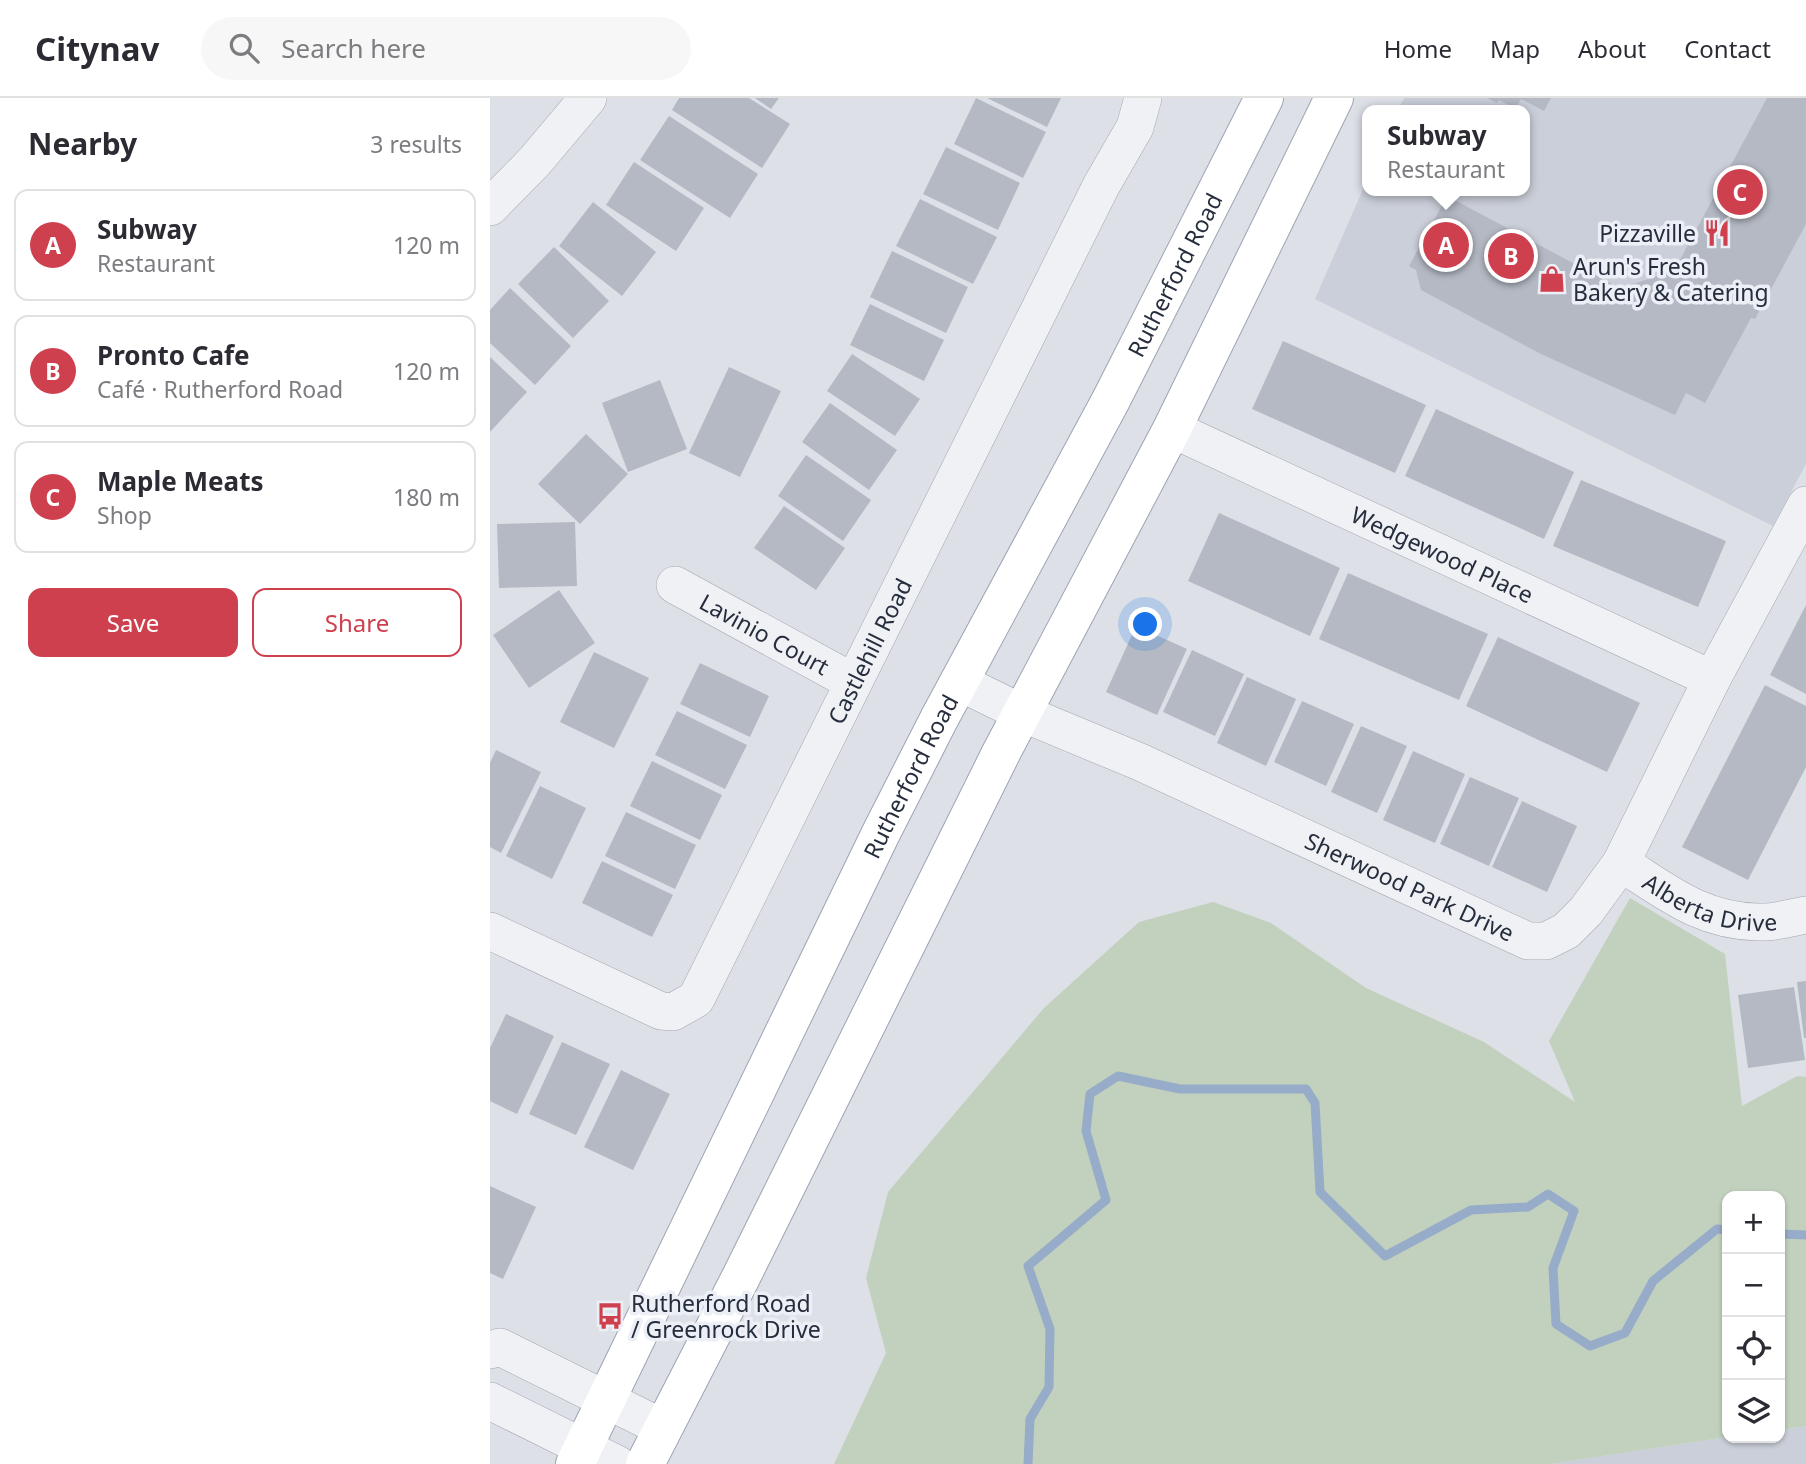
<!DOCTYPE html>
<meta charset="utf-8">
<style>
:root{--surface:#fff;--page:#f7f7f7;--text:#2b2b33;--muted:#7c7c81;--line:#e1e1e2;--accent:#ce404e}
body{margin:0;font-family:"Noto Sans",sans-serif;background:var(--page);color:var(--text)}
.controls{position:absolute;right:21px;bottom:21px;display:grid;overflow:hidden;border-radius:14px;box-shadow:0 2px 5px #0004}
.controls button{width:63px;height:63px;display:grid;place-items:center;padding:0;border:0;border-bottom:2px solid var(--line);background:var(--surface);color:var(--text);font:35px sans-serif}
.you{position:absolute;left:656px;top:527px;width:24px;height:24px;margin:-18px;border:5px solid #fff;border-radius:50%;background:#1a73e8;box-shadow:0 0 0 10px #1a73e833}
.badge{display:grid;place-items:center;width:46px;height:46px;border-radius:50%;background:var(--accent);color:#fff;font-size:23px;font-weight:700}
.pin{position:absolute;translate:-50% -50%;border:4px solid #fff;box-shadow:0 2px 7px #0006}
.popup{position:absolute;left:872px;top:7px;width:168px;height:91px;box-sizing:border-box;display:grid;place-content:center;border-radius:14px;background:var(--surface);filter:drop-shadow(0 2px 5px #0005);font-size:23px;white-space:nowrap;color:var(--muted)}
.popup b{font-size:26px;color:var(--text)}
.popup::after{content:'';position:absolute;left:50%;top:100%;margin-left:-14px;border:14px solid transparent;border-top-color:var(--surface)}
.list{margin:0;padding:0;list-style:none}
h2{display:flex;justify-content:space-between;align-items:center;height:91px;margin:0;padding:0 28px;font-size:30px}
h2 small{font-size:23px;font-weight:400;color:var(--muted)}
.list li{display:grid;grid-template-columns:46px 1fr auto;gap:21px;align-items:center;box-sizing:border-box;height:112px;margin:0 14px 14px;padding:0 14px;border:2px solid var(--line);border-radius:14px}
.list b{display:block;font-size:26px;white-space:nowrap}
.list p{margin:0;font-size:23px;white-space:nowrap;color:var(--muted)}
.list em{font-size:23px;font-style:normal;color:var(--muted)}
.actions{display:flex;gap:14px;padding:21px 28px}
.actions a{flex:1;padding:16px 0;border:2px solid var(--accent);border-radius:14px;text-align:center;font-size:24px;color:var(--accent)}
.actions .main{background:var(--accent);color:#fff}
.icon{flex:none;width:38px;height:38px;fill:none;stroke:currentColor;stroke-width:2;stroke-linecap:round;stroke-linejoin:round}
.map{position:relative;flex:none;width:1316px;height:1366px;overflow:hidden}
header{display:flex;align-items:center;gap:42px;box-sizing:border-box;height:98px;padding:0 35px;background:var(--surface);border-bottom:2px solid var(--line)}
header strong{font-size:33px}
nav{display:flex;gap:38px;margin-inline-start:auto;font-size:24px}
.search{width:490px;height:63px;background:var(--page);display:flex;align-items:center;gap:18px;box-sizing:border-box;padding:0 24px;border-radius:38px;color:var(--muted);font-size:26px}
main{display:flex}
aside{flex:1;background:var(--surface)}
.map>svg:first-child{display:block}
.built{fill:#cbcfd9}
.green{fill:#c2d1be}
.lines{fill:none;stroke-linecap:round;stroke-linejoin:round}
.stream{stroke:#97acc8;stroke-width:9}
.building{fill:#b4b9c4}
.minor-casing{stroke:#a2a7b1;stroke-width:38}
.major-casing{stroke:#9ca4b3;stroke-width:40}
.minor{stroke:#f0f1f5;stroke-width:37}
.major{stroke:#fff;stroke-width:38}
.labels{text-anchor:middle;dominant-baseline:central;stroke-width:7;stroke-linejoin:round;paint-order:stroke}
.poi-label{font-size:23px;fill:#262e3d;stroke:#eceff5;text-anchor:start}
.street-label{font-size:23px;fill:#262e3d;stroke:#eceff5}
</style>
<header>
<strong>Citynav</strong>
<div class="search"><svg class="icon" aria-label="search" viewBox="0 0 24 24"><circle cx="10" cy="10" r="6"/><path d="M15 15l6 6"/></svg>Search here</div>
<nav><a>Home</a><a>Map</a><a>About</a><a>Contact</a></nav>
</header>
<main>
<aside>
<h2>Nearby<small>3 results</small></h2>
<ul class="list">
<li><span class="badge">A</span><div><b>Subway</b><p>Restaurant</p></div><em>120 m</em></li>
<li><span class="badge">B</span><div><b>Pronto Cafe</b><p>Café · Rutherford Road</p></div><em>120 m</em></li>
<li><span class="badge">C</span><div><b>Maple Meats</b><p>Shop</p></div><em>180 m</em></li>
</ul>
<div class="actions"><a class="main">Save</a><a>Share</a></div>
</aside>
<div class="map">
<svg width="1316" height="1366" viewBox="0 0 1316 1366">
<rect width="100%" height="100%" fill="#dde0e7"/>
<g class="built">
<polygon points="914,0 1316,0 1316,366 1283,428 825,201 877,82 877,93 1035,93 1035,12 908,12"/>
<polygon points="1316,1328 1316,1366 1061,1366 1237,1339 1290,1340 1290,1332"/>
</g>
<polygon class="green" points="1140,800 1235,856 1252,1008 1307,978 1316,979 1316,1328 1290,1332 1290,1098 1237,1098 1237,1339 1061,1366 344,1366 396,1255 376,1180 398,1094 554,910 649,824 723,804 781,825 876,890 994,944 1085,1004 1059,943"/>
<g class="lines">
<g class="stream">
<polyline points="1290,1136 1316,1137"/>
<polyline points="538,1366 540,1321 559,1289 560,1231 538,1168 616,1102 596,1033 600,996 628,978 690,991 816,991 825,1005 830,1094 895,1158 981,1112 1038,1109 1058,1096 1084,1113 1063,1170 1066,1226 1100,1248 1135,1235 1163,1183 1227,1131 1237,1132"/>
</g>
</g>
<g class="building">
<polygon points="189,0 259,0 300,26 272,70 182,12"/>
<polygon points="265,0 289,0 281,11"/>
<polygon points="486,0 556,34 533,80 464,46"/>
<polygon points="497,0 571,0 557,29"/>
<polygon points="997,0 1061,0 1054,13 1031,1 1026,11 1009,2 1007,5"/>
<polygon points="1277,0 1316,0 1316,126 1265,221 1261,220 1215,305 1196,295 1185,317 1051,256 931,192 926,172 919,168 957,98 1130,190 1184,173"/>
<polygon points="179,18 268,76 240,120 150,62"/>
<polygon points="456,49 530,85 508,132 433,96"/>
<polygon points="144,64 214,110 186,153 116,107"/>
<polygon points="430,101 507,139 483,186 406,148"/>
<polygon points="103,104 166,154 132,198 69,148"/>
<polygon points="64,149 119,203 83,240 28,186"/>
<polygon points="402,153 478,189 456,235 380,199"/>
<polygon points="20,190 81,248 45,287 0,245 0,212"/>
<polygon points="380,206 454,242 434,283 360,247"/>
<polygon points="793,243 936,307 905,375 762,311"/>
<polygon points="362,256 430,301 405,338 337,293"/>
<polygon points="0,259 37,294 0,334"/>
<polygon points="239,269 291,293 250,379 199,355"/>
<polygon points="170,282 197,351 138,374 112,305"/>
<polygon points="340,305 407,352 379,392 312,344"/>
<polygon points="946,311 1084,374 1054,441 915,378"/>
<polygon points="96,336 138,376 90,426 48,386"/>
<polygon points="316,357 381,402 353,443 288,398"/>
<polygon points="1091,382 1236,443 1208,509 1063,448"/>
<polygon points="294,408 355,450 326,492 264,450"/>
<polygon points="729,415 850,470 820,538 698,483"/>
<polygon points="85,424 87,488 9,490 7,426"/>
<polygon points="858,475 998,536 969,602 829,541"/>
<polygon points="69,492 105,545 39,590 3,537"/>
<polygon points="1316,507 1316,596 1280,577"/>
<polygon points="646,528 697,551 667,617 616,594"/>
<polygon points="1008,539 1150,605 1117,674 976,608"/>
<polygon points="702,552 754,576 725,638 673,614"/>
<polygon points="104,554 159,580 124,650 70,624"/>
<polygon points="210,565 279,598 260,639 190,606"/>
<polygon points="757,579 806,601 776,668 727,645"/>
<polygon points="1275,587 1316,608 1316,669 1258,782 1192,749"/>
<polygon points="812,603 864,626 836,688 784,664"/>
<polygon points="187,613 257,647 235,691 165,657"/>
<polygon points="871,628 917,648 887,715 841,694"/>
<polygon points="6,652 51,674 11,755 0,749 0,665"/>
<polygon points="923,653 975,676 945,745 893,722"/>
<polygon points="162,663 232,697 210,742 140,708"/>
<polygon points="980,679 1029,700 999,768 950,746"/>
<polygon points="50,688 96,710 62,781 16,758"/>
<polygon points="1032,703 1087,728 1057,794 1002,769"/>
<polygon points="136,714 206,747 185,791 115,758"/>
<polygon points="112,763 183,797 162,839 92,805"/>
<polygon points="1316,883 1316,940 1314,940 1307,884"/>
<polygon points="1304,889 1315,962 1258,970 1248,897"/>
<polygon points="16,916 64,938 27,1016 0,1003 0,950"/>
<polygon points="72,944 120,966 86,1037 39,1016"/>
<polygon points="131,972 180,996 143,1072 94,1049"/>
<polygon points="0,1088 46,1109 13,1181 0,1175"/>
</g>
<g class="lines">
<defs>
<g id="minor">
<polyline points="0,109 45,63 98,0"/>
<path id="s1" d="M682,331L1222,581"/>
<path id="s2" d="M185,487L363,584"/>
<path id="s3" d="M469,584L532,615L650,664L1038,843H1056L1076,833L1096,813L1131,765L1222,581L1316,407"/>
<path id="s4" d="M1131,765C1177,794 1211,823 1268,824C1283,825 1300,820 1316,817"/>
<path id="s5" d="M0,833L171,913L183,914L206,901L611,88L645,29L653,0"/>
<polyline points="0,1252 10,1249 173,1330"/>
<polyline points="0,1303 127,1366"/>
</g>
<g id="major">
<path id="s6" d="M85,1366L391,735L449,621L621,302L774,0"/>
<polyline points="155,1366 252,1177 512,653 682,331 844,0"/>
</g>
</defs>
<use href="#minor" class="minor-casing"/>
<use href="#major" class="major-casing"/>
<use href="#minor" class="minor"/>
<use href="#major" class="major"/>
</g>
<defs>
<symbol id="restaurant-bare" viewBox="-9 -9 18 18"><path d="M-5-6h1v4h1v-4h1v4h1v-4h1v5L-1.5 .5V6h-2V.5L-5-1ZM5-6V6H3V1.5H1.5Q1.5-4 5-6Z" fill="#ce404e" stroke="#eceff5" stroke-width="2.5" paint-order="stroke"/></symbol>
<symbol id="shop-bare" viewBox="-9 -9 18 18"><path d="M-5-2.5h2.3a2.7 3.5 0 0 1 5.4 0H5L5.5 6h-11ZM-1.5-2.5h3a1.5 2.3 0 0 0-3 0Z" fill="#ce404e" stroke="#eceff5" stroke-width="2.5" paint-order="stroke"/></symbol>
<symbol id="bus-bare" viewBox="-9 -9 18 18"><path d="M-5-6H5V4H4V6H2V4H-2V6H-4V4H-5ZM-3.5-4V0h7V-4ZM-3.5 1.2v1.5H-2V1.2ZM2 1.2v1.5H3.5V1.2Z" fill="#ce404e" stroke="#eceff5" stroke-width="2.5" paint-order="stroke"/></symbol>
</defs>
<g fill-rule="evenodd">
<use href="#restaurant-bare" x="1208" y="116" width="38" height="38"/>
<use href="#shop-bare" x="1043" y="162" width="38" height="38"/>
<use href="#bus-bare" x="101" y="1199" width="38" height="38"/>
</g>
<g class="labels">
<g class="poi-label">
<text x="1206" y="135" text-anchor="end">Pizzaville</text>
<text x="1083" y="168">Arun's Fresh<tspan x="1083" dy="26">Bakery &amp; Catering</tspan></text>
<text x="141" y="1205">Rutherford Road<tspan x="141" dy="26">/ Greenrock Drive</tspan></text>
</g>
<g class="street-label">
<text stroke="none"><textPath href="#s6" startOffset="1332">Rutherford Road</textPath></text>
<text stroke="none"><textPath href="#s1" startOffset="298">Wedgewood Place</textPath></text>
<text stroke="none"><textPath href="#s2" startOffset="102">Lavinio Court</textPath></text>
<text stroke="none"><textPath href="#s5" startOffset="616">Castlehill Road</textPath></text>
<text stroke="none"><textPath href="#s6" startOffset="765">Rutherford Road</textPath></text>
<text stroke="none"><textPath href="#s3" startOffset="495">Sherwood Park Drive</textPath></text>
<text stroke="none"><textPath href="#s4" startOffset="100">Alberta Drive</textPath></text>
</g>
</g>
</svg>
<div class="controls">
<button>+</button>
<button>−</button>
<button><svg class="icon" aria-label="locate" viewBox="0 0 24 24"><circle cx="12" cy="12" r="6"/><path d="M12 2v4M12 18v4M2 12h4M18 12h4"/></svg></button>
<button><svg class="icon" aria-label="layers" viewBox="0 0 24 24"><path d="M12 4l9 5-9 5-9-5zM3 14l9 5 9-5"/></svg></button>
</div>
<div class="you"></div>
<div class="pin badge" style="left:956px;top:147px">A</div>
<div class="popup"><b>Subway</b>Restaurant</div>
<div class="pin badge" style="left:1021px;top:158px">B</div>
<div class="pin badge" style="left:1250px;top:94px">C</div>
</div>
</main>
